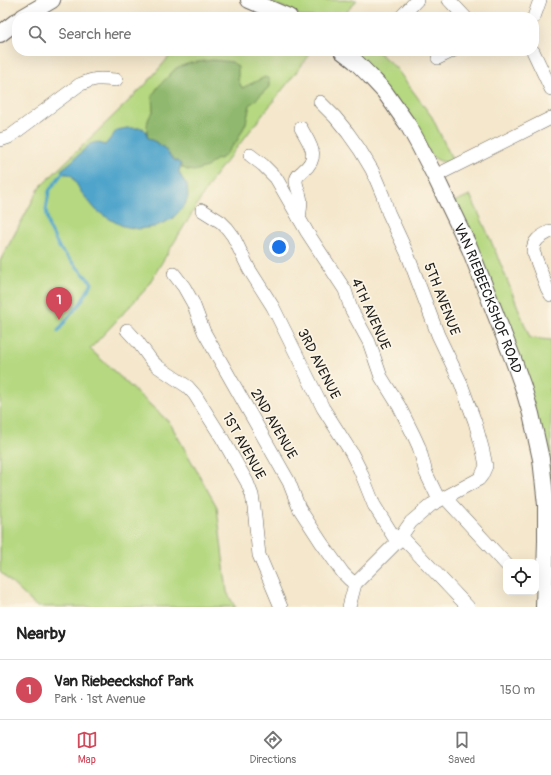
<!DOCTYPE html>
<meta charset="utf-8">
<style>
:root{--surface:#fff;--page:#f6f6f6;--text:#222;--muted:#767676;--line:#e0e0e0;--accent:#d1495b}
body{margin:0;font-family:Pangolin,sans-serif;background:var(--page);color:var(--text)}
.controls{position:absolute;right:12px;bottom:12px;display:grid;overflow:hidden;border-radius:8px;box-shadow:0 4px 16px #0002}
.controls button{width:36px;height:36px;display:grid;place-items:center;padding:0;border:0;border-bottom:1px solid var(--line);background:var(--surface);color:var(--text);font:20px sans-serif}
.you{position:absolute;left:279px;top:247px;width:14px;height:14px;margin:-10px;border:3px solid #fff;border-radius:50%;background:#1a73e8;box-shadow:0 0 0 6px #1a73e833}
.badge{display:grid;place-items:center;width:26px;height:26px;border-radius:50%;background:var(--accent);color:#fff;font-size:13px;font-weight:700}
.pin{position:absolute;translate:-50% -33px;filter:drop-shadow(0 1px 2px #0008)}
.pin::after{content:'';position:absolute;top:21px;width:14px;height:12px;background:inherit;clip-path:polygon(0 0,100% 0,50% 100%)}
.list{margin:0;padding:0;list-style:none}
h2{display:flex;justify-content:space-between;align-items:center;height:52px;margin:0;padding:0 16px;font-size:17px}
h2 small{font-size:13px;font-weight:400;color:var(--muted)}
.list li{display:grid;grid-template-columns:26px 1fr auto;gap:12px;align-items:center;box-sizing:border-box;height:60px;padding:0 16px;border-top:1px solid var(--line)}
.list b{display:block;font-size:15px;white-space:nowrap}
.list p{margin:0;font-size:13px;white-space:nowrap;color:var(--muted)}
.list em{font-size:13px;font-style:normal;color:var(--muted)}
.icon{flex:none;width:22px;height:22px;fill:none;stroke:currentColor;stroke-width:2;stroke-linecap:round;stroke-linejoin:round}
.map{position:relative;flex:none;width:551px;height:607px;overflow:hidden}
.search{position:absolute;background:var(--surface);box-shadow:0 4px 16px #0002;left:12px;right:12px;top:12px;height:44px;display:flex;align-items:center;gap:10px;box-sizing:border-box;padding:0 14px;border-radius:16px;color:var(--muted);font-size:15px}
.sheet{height:112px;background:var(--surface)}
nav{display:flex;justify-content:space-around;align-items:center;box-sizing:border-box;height:56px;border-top:1px solid var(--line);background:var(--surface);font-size:11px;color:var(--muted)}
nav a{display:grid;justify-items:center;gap:2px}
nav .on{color:var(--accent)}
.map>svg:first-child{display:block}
.green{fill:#b5d880;stroke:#687a4e}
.forest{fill:#90b86e;stroke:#566a45}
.water{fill:#4fa4cb;stroke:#366074}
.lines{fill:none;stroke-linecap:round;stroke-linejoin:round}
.stream{stroke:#4fa4cb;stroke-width:3}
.minor-casing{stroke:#68635a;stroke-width:14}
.tertiary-casing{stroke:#68635a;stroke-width:18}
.minor{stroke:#fff;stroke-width:13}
.tertiary{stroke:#fff;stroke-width:16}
.labels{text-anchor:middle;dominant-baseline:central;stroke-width:3.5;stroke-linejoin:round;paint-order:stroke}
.street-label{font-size:14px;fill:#1c1c1c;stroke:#fcf5e5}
</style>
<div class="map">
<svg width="551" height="607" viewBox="0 0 551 607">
<rect width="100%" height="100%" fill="#fcf5e5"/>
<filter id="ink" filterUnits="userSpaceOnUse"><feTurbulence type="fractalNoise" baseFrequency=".025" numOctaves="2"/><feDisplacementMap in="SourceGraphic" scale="8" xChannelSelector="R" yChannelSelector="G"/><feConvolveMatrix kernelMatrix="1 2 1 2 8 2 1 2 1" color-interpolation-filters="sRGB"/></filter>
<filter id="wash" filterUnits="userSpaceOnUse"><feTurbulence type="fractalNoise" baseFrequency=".012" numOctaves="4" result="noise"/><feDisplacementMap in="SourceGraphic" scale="16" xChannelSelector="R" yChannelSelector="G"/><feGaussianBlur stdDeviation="0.9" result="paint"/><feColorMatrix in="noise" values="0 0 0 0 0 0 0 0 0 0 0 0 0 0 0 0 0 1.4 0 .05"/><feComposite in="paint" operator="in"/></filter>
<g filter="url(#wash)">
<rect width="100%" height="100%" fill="#f4e7cc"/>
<g class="green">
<polygon points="264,0 357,0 342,17 303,17 285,8"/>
<polygon points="174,51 301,51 309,56 216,174 145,290 90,349 170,423 217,507 227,592 235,607 37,607 0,572 0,261 40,187 146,84"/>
<path d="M352,51H377L396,68L432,117L453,161C445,163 439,162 432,156Z"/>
<path d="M470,195C493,242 511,290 530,338L551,340V388L549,389L551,398V513L547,460L454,202Z"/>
</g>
<path class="forest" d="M213,60L232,62L238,67V79L242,88L265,77L269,79V87L250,105L246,123L237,141L222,158L215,160L207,167L194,171L187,170L180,166L181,164L173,159L162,146L147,137C147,127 146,119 153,112L152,96L158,87L176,68L190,63Z"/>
<polygon class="water" points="127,128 143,128 147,133 147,137 162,146 173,159 181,164 179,172 182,178 187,185 188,197 185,205 172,219 154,227 138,229 123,226 113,221 103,215 96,210 81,192 72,176 68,174 64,174 61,170 72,161 90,144 97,142 105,145 117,130"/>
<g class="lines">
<polyline class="stream" points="58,331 67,319 81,302 92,283 60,249 49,227 46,210 49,191 63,172"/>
</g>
</g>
<g filter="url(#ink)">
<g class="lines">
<defs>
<g id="minor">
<polyline points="449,0 465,17"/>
<polyline points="401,17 417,0"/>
<polyline points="534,17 540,0"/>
<polyline points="533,51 551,89"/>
<polyline points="438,58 452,51"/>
<polyline points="320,102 335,117 348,133 360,150 372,170 378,184 383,196 388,212 407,253 438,335 460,381 475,422 483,451 486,466 482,475 479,479 431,505 411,522 397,542 355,584 349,607"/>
<path d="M0,140L9,137L79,85C94,78 99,78 116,80"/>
<polyline points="250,155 263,165 276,178 307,232 345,290 351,309 369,342 381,377 399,406 414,436 419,447 426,473 439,500"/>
<polyline points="435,176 551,118"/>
<polyline points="202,210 221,222 227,228 233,236 249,269 273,307 323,408 351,452 360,470 374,505 397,542"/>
<path d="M299,218C300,211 302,203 300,196C299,191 296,186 296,181C296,176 300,174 303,171C321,156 310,145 301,128"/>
<path d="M551,231C542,236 533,239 533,251L547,288L551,295"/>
<polyline points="174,274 184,287 193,303 204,332 289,482 299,508 321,542 343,573 349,579 355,584"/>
<polyline points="127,330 138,342 151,360 157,366 188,387 195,395 222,438 247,482 252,495 254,508 259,555 281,607"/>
<polyline points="449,502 506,564"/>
<polyline points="401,536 468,607"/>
</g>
<g id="tertiary">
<polyline points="249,0 289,17"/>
<polyline points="23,17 52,0"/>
<polyline points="0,34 17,21"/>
<path id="s1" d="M342,51L355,61L370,76L384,91L408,125L418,143L435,176L470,249L513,359L523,387L531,414L541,459L546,505V541L544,607"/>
</g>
</defs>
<use href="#minor" class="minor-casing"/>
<use href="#tertiary" class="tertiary-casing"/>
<use href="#minor" class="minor"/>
<use href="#tertiary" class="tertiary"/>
</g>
</g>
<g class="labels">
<g class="street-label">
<text stroke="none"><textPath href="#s1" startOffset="291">VAN RIEBEECKSHOF ROAD</textPath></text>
<text transform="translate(442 299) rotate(69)">5TH AVENUE</text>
<text transform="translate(371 314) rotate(66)">4TH AVENUE</text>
<text transform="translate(319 364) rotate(63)">3RD AVENUE</text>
<text transform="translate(274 424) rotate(60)">2ND AVENUE</text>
<text transform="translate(244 446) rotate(61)">1ST AVENUE</text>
</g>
</g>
</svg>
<div class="controls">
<button><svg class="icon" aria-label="locate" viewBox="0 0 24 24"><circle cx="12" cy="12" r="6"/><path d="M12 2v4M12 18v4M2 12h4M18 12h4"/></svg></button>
</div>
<div class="you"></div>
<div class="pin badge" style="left:59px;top:320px">1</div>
<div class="search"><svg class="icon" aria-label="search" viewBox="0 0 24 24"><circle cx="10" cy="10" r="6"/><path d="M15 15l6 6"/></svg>Search here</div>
</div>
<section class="sheet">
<h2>Nearby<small></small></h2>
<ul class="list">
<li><span class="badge">1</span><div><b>Van Riebeeckshof Park</b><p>Park · 1st Avenue</p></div><em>150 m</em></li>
</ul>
</section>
<nav>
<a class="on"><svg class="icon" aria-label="map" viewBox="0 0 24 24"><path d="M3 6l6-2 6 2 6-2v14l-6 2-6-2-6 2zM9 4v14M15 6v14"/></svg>Map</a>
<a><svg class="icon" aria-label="directions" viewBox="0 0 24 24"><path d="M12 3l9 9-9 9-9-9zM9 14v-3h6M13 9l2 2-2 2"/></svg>Directions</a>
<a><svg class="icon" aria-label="saved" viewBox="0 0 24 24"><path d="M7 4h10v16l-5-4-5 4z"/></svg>Saved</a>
</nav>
